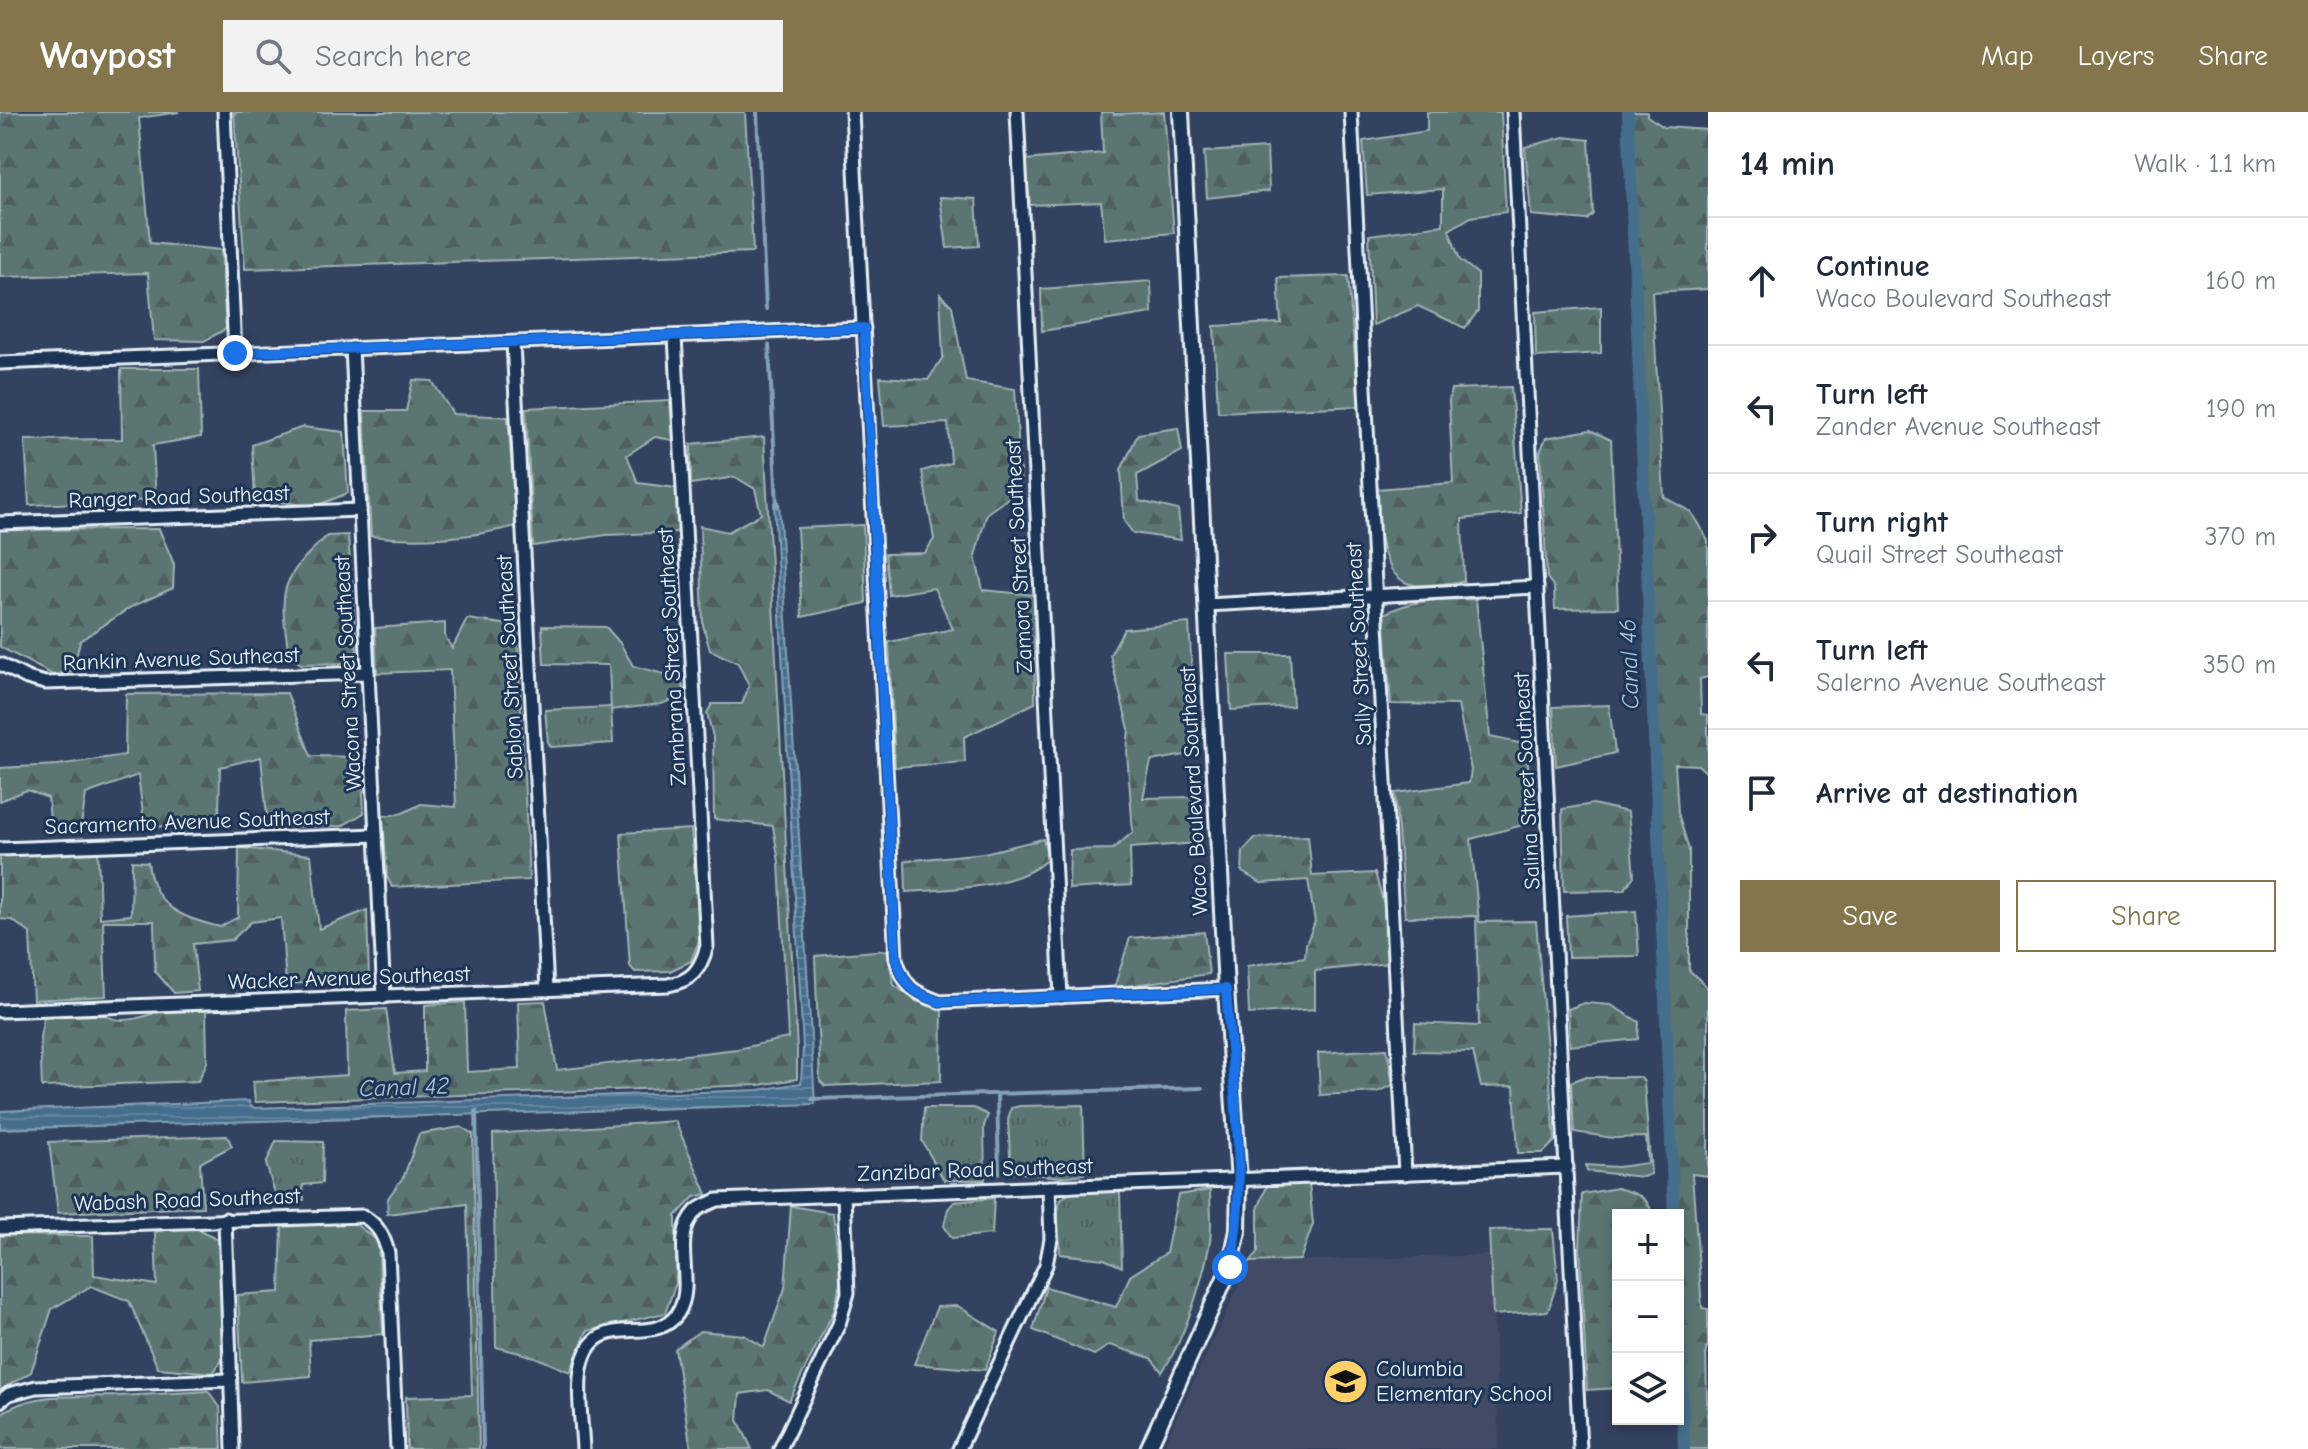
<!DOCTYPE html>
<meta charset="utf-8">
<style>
:root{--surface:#fff;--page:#f2f2f3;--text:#1f2937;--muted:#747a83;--line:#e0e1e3;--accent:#84754c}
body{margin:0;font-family:"Comic Neue",sans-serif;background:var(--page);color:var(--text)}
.controls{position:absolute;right:24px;bottom:24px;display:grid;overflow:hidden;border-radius:0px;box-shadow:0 4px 12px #0003}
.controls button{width:72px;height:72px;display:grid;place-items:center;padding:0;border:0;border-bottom:2px solid var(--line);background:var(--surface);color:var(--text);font:40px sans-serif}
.stop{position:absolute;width:24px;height:24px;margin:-18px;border:6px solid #1a73e8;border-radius:50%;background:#fff}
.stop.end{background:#1a73e8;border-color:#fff;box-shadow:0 2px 8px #0008}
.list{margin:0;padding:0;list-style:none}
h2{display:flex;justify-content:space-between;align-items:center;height:104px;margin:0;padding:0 32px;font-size:34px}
h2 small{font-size:26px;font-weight:400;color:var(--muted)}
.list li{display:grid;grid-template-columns:52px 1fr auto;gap:24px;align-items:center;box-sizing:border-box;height:128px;padding:0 32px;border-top:2px solid var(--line)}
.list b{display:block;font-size:30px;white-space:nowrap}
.list p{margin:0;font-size:26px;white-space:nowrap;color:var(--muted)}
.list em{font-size:26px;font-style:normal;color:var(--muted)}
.actions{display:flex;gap:16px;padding:24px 32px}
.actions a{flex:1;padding:18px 0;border:2px solid var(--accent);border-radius:0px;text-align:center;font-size:28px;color:var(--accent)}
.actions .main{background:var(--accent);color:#fff}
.icon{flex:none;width:44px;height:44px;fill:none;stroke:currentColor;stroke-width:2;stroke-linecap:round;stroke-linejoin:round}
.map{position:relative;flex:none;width:1708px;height:1337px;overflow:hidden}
header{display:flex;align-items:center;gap:48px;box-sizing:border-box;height:112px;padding:0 40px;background:var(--accent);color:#fff}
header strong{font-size:38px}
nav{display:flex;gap:44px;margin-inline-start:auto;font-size:28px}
.search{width:560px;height:72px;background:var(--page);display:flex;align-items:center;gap:20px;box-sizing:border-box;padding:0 28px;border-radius:0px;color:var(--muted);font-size:30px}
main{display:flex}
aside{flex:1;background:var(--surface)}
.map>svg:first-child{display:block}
.built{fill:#424b66}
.grass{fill:url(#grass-tufts);stroke:#a1b3b5;stroke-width:2}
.forest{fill:url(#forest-firs);stroke:#a1b3b5;stroke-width:2}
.water{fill:url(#water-rules);stroke:#86a2b7;stroke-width:2}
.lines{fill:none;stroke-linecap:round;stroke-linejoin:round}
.stream{stroke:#86a2b7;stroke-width:4}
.canal{stroke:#456e8c;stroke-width:12}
.minor-casing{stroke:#e8f1f8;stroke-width:17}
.tertiary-casing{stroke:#e8f1f8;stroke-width:20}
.minor{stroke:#1d3557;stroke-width:11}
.tertiary{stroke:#1d3557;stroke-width:14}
.route{stroke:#1a73e8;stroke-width:10}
.labels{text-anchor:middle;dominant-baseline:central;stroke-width:6;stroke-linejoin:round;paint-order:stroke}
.street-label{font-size:22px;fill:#e8f1f8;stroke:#1d3557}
.poi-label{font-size:22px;fill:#e8f1f8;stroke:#1d3557;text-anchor:start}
.water-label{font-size:24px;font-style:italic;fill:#afc3d2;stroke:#1d3557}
</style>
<header>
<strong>Waypost</strong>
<div class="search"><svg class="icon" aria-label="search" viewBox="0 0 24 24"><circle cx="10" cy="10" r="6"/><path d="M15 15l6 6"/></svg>Search here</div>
<nav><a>Map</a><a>Layers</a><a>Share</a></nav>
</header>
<main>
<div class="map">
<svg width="1708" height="1337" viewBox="0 0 1708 1337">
<defs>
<pattern id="grass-tufts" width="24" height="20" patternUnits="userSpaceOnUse" patternTransform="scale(2)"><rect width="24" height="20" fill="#5a7572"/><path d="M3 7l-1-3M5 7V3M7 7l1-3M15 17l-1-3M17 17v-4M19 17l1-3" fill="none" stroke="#505e5e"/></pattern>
<pattern id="forest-firs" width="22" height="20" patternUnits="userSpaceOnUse" patternTransform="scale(2)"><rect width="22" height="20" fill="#5a7572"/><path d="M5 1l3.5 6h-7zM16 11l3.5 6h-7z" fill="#505e5e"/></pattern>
<pattern id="water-rules" width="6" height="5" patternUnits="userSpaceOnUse" patternTransform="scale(2)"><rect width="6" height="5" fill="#456e8c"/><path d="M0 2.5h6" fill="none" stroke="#60839d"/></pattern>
</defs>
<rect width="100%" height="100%" fill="#334260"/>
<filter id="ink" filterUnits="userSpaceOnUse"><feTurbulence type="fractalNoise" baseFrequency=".0125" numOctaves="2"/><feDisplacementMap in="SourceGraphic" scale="16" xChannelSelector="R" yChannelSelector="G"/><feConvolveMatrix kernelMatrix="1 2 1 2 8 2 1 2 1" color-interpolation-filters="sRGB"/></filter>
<g filter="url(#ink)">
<polygon class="built" points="1491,1143 1499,1337 1162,1337 1250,1150"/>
<g class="grass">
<polygon points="611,595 613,631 551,635 548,630 545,598"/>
<polygon points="1083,993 1085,1062 1062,1065 1011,1060 1008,1008 1011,996 1020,994"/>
<polygon points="924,996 974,996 988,1003 984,1014 985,1068 944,1068 922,1029"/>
<polygon points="276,1029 323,1030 322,1071 303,1073 304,1088 282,1088 274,1078 266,1052"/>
<path d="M1109,1078L1120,1081L1122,1155L1104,1147L1060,1142C1058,1085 1047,1079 1109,1078Z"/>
<polygon points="994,1086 992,1122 952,1126 944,1114 948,1097 954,1090"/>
</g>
<g class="forest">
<polygon points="0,0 179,0 139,6 150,131 221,138 226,217 204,229 154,228 148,161 0,165"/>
<polygon points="234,0 745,0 753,140 245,157"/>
<polygon points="1101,0 1113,0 1114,2 1164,0 1174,121 1105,127 1101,90 1030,93 1025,48 1103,41"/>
<polygon points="1427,0 1501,0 1506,100 1471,105 1449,118 1460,148 1478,162 1478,199 1465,216 1418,194 1373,213 1369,123 1443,113 1443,77 1367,83 1363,29 1427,19"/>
<polygon points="1632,0 1647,0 1647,4 1664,15 1708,18 1708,177 1652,180 1664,385 1691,400 1708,429 1708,565 1700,567 1701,602 1708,603 1708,662 1698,653 1675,652 1678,701 1689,738 1689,858 1708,876 1708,1064 1692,1062 1702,1196 1708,1197 1708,1235 1706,1236 1708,1337 1688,1337"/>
<polygon points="1564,25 1589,28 1593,102 1587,108 1531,103 1525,35"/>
<polygon points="1267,36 1269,79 1207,86 1204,40"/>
<polygon points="940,85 976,87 979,134 947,136"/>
<polygon points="1348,164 1359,294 1218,300 1214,214 1281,211 1278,166"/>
<polygon points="1151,169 1152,201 1042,219 1041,177"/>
<polygon points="940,182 952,194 966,269 1015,277 1021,377 987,401 975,444 983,478 1034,483 1035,591 964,625 965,650 895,655 889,530 953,517 934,476 889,483 885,442 925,441 934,427 922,359 951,351 948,311 884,314 880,265 928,268 943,245"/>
<polygon points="1601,195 1601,241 1536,245 1535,200"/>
<polygon points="121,257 199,257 201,325 153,333 156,388 29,393 25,328 122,327"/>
<path d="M413,268L432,269L453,302L508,305L516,414C470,426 418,430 371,424L364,299H406Z"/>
<path d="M1511,275L1521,401L1462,407L1464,469C1449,471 1430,474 1415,473C1378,469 1377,403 1376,377L1453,371L1449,289L1451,277Z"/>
<polygon points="670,289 673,328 655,325 627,343 638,371 676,376 679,420 606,423 533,434 526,296"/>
<polygon points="303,315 344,320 348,381 316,394 255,387 252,333"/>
<polygon points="1178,316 1182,339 1137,363 1139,389 1178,398 1181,428 1133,421 1124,409 1121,358 1138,322"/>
<polygon points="1590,318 1611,328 1618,496 1555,497 1554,475 1547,466 1540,340 1546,326"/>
<polygon points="764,325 797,937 797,967 759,973 255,990 253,970 347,963 346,899 386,897 395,961 425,959 425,893 465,890 467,960 520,957 518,890 545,889 557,958 737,937 788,926 779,750 773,714 714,707 713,625 707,601 712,592 742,592 749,574 738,551 710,538 703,513 700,414 728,420 761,402 755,377 735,365 691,372 691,332"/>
<polygon points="863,413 866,491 802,505 797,416"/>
<polygon points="159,417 174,452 173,476 131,495 80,529 73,559 53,563 0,535 0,418"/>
<path d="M348,423L357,540L350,551L301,552L289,544C280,480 276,470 327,424Z"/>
<path d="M1476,487L1490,625L1524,632L1536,694L1523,713L1471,727L1479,810L1536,809L1555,1029L1543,1041H1518L1514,974L1481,975L1473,940L1414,939L1415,911L1479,914L1476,804L1405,805L1395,681L1469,671L1471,658L1458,593L1391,592L1384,502C1413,486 1444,488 1476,487Z"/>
<polygon points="467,507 517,514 529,768 392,775 387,765 383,704 403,701 421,692 456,695 450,558 377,561 375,516 445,511 445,524 452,537"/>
<polygon points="1189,511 1197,641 1151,649 1143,686 1193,685 1198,731 1130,736 1131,773 1069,777 1070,738 1113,737 1133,720 1127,640 1129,617 1110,543 1124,517"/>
<polygon points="542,514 606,515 620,531 633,554 680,566 686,583 661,592 611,598 609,553 544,552"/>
<polygon points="1228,542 1290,542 1293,594 1231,598"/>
<polygon points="287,581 311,644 361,645 364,701 342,714 268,715 261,645 220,655 219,705 145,717 138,663 86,682 80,719 51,721 48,686 27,678 0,689 0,656 58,653 125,643 126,582"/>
<polygon points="1609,593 1615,641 1556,654 1553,595"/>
<polygon points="1593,692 1628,700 1634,764 1624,778 1564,779 1562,697"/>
<polygon points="691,717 700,826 691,849 670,859 635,860 630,854 621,721"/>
<polygon points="1308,724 1312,764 1375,761 1384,793 1389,851 1315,859 1315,897 1249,902 1247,854 1305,845 1306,832 1315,810 1308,768 1261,771 1242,760 1243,739 1255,726"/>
<path d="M1043,727L1048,746C1019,777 946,777 906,780L905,749L984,741Z"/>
<path d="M239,736L311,743L319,817L367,798L369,868L286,872L281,806L251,810L232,828L193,832L198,879L174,881L155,859L154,809H103L106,884L33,888L30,821L12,808L0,807V743L98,740L100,806L131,803L132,749L148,750C153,795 180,805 220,815L238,805Z"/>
<polygon points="1636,799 1639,844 1568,845 1566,804"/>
<polygon points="1204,820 1209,862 1114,876 1130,826"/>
<polygon points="887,838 894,873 916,889 942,897 941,969 825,974 820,969 815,844"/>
<polygon points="1584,891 1611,893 1639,910 1638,927 1570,934 1568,897"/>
<path d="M165,896L206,898L207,950L198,969L42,975L40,925L44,904L105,903C121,914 149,904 165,896Z"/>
<polygon points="1387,937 1393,973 1378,980 1320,983 1318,941"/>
<polygon points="1584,965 1640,965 1644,970 1651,1062 1643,1065 1587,1059 1586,1053 1618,1055 1648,1051 1646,1025 1613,1026 1574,1020 1571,970"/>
<polygon points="675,1009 707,1082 694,1085 676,1104 676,1171 665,1201 587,1219 570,1260 535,1245 496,1235 493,1022"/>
<polygon points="461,1015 473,1022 479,1337 407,1337 406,1285 472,1283 467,1092 387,1102 388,1086 404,1064 419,1022"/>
<polygon points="227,1024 232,1034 200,1051 203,1095 58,1101 49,1030"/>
<polygon points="1309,1071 1313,1112 1300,1148 1250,1150 1258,1140 1258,1097 1267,1074"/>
<path d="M1617,1076C1634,1081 1649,1083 1652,1103H1618V1276L1587,1278L1580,1136L1582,1082Z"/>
<path d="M1210,1078C1210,1096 1213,1117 1209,1135C1202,1170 1183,1231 1162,1260L1151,1246L1110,1233L1094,1243L1033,1218L1046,1175L1116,1195L1130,1164L1166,1141L1178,1083Z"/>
<polygon points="791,1094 833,1101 841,1169 834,1199 789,1289 768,1278 740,1282 738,1308 752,1337 691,1337 675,1237 700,1219 744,1223 764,1235 785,1176"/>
<polygon points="353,1110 378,1129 383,1222 309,1228 311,1264 242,1270 238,1183 280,1180 282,1115"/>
<polygon points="189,1113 220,1128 222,1248 213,1261 158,1256 129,1189 91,1174 52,1197 31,1260 0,1278 0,1123 93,1124 94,1163 157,1173 155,1120"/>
<polygon points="1553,1117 1558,1168 1548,1199 1493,1203 1489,1118"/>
<polygon points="958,1194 999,1220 985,1258 914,1252 937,1195"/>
<path d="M208,1279L220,1295L222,1337H0V1302C36,1278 74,1286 115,1284C146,1283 177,1281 208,1279Z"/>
</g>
<polygon class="water" points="779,390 815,992 0,1017 0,999 249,989 250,994 255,996 759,978 801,971 803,936 774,391"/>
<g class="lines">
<g class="stream">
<polyline points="757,0 766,197"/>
<polyline points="769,233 777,394"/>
<polyline points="997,982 999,1061"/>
<polyline points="812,987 1202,976"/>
<polyline points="476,999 483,1337"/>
</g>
<g class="canal">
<polyline points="1628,0 1674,1103"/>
<polyline points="1678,1191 1684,1337"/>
</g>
<defs>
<g id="minor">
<polyline points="224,0 235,241"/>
<path d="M852,0L896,847C905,876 913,880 940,890L1226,877"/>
<polyline points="1017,0 1061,885"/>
<polyline points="1351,0 1405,1062"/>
<polyline points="1513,0 1580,1337"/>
<polyline points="513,231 547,878"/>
<polyline points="352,236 384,885"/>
<polyline points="0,251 864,216"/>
<polyline points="0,411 360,398"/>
<polyline points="1206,493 1537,475"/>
<polyline points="0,552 27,566 45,571 368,561"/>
<polyline points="0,737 376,723"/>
<path d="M0,899L668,873C692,869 700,858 707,834L675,224"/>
<polyline points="225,1107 233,1337"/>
<path d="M0,1116L363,1104C378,1113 384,1124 388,1141L397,1337"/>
<polyline points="0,1289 9,1282 36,1275 230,1268"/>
<path d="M583,1337C582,1312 577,1281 581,1257C593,1192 653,1239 678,1201C697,1171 669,1127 696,1099C701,1094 711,1091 717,1088L1567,1055"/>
<polyline points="780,1337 839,1212 848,1181 844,1083"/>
<polyline points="959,1337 1046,1153 1051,1127 1049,1075"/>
</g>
<polyline id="tertiary" points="1148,1337 1230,1155 1238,1119 1239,1069 1226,877 1181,0"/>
</defs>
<use href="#minor" class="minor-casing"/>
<use href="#tertiary" class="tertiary-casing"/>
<use href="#minor" class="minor"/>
<use href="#tertiary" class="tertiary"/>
</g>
</g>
<g class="lines" filter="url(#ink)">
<path class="route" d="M235,241L864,216L896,847C905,876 913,880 940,890L1226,877C1232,966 1249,1068 1230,1155"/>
</g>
<defs>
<symbol id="school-disc" viewBox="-11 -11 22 22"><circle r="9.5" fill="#ffd166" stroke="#1d3557"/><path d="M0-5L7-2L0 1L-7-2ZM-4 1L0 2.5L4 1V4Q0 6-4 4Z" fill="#111"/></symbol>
</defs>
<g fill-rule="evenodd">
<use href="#school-disc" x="1320" y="1244" width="51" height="51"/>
</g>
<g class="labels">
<g class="street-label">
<text transform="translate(179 385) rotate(-2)">Ranger Road Southeast</text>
<text transform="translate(1019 444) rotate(-93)">Zamora Street Southeast</text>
<text transform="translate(1359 532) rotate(-93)">Sally Street Southeast</text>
<text transform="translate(672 545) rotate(-93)">Zambrana Street Southeast</text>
<text transform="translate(181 547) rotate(-2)">Rankin Avenue Southeast</text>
<text transform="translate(510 555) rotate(-93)">Sablon Street Southeast</text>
<text transform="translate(348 561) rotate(-93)">Wacona Street Southeast</text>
<text transform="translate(1527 669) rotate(-93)">Salina Street Southeast</text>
<text transform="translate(1194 679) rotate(-93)">Waco Boulevard Southeast</text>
<text transform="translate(187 710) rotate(-2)">Sacramento Avenue Southeast</text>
<text transform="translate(349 866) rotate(-2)">Wacker Avenue Southeast</text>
<text transform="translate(975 1058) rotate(-2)">Zanzibar Road Southeast</text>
<text transform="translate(187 1088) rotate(-2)">Wabash Road Southeast</text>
</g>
<g class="poi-label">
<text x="1376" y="1257">Columbia<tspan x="1376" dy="25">Elementary School</tspan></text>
</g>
<g class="water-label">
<text transform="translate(1629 552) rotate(-92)">Canal 46</text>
<text transform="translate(404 975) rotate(-2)">Canal 42</text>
</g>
</g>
</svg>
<div class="controls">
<button>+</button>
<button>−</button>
<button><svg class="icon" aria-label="layers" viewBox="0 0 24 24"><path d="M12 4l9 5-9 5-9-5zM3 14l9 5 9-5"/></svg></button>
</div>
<div class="stop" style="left:1230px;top:1155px"></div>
<div class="stop end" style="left:235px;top:241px"></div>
</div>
<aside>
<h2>14 min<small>Walk · 1.1 km</small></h2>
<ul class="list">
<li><svg class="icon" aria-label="ahead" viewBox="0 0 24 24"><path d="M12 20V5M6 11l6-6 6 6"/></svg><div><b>Continue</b><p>Waco Boulevard Southeast</p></div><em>160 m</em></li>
<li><svg class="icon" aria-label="left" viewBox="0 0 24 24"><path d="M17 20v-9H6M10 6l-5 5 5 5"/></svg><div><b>Turn left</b><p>Zander Avenue Southeast</p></div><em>190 m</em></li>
<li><svg class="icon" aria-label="right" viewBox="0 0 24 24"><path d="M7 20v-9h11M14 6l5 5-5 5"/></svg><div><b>Turn right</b><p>Quail Street Southeast</p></div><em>370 m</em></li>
<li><svg class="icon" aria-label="left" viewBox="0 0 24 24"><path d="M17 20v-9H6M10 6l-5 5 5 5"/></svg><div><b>Turn left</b><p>Salerno Avenue Southeast</p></div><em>350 m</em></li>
<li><svg class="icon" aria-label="arrive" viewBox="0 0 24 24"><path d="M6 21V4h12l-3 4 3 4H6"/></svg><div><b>Arrive at destination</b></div></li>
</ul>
<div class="actions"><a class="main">Save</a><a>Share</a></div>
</aside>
</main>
